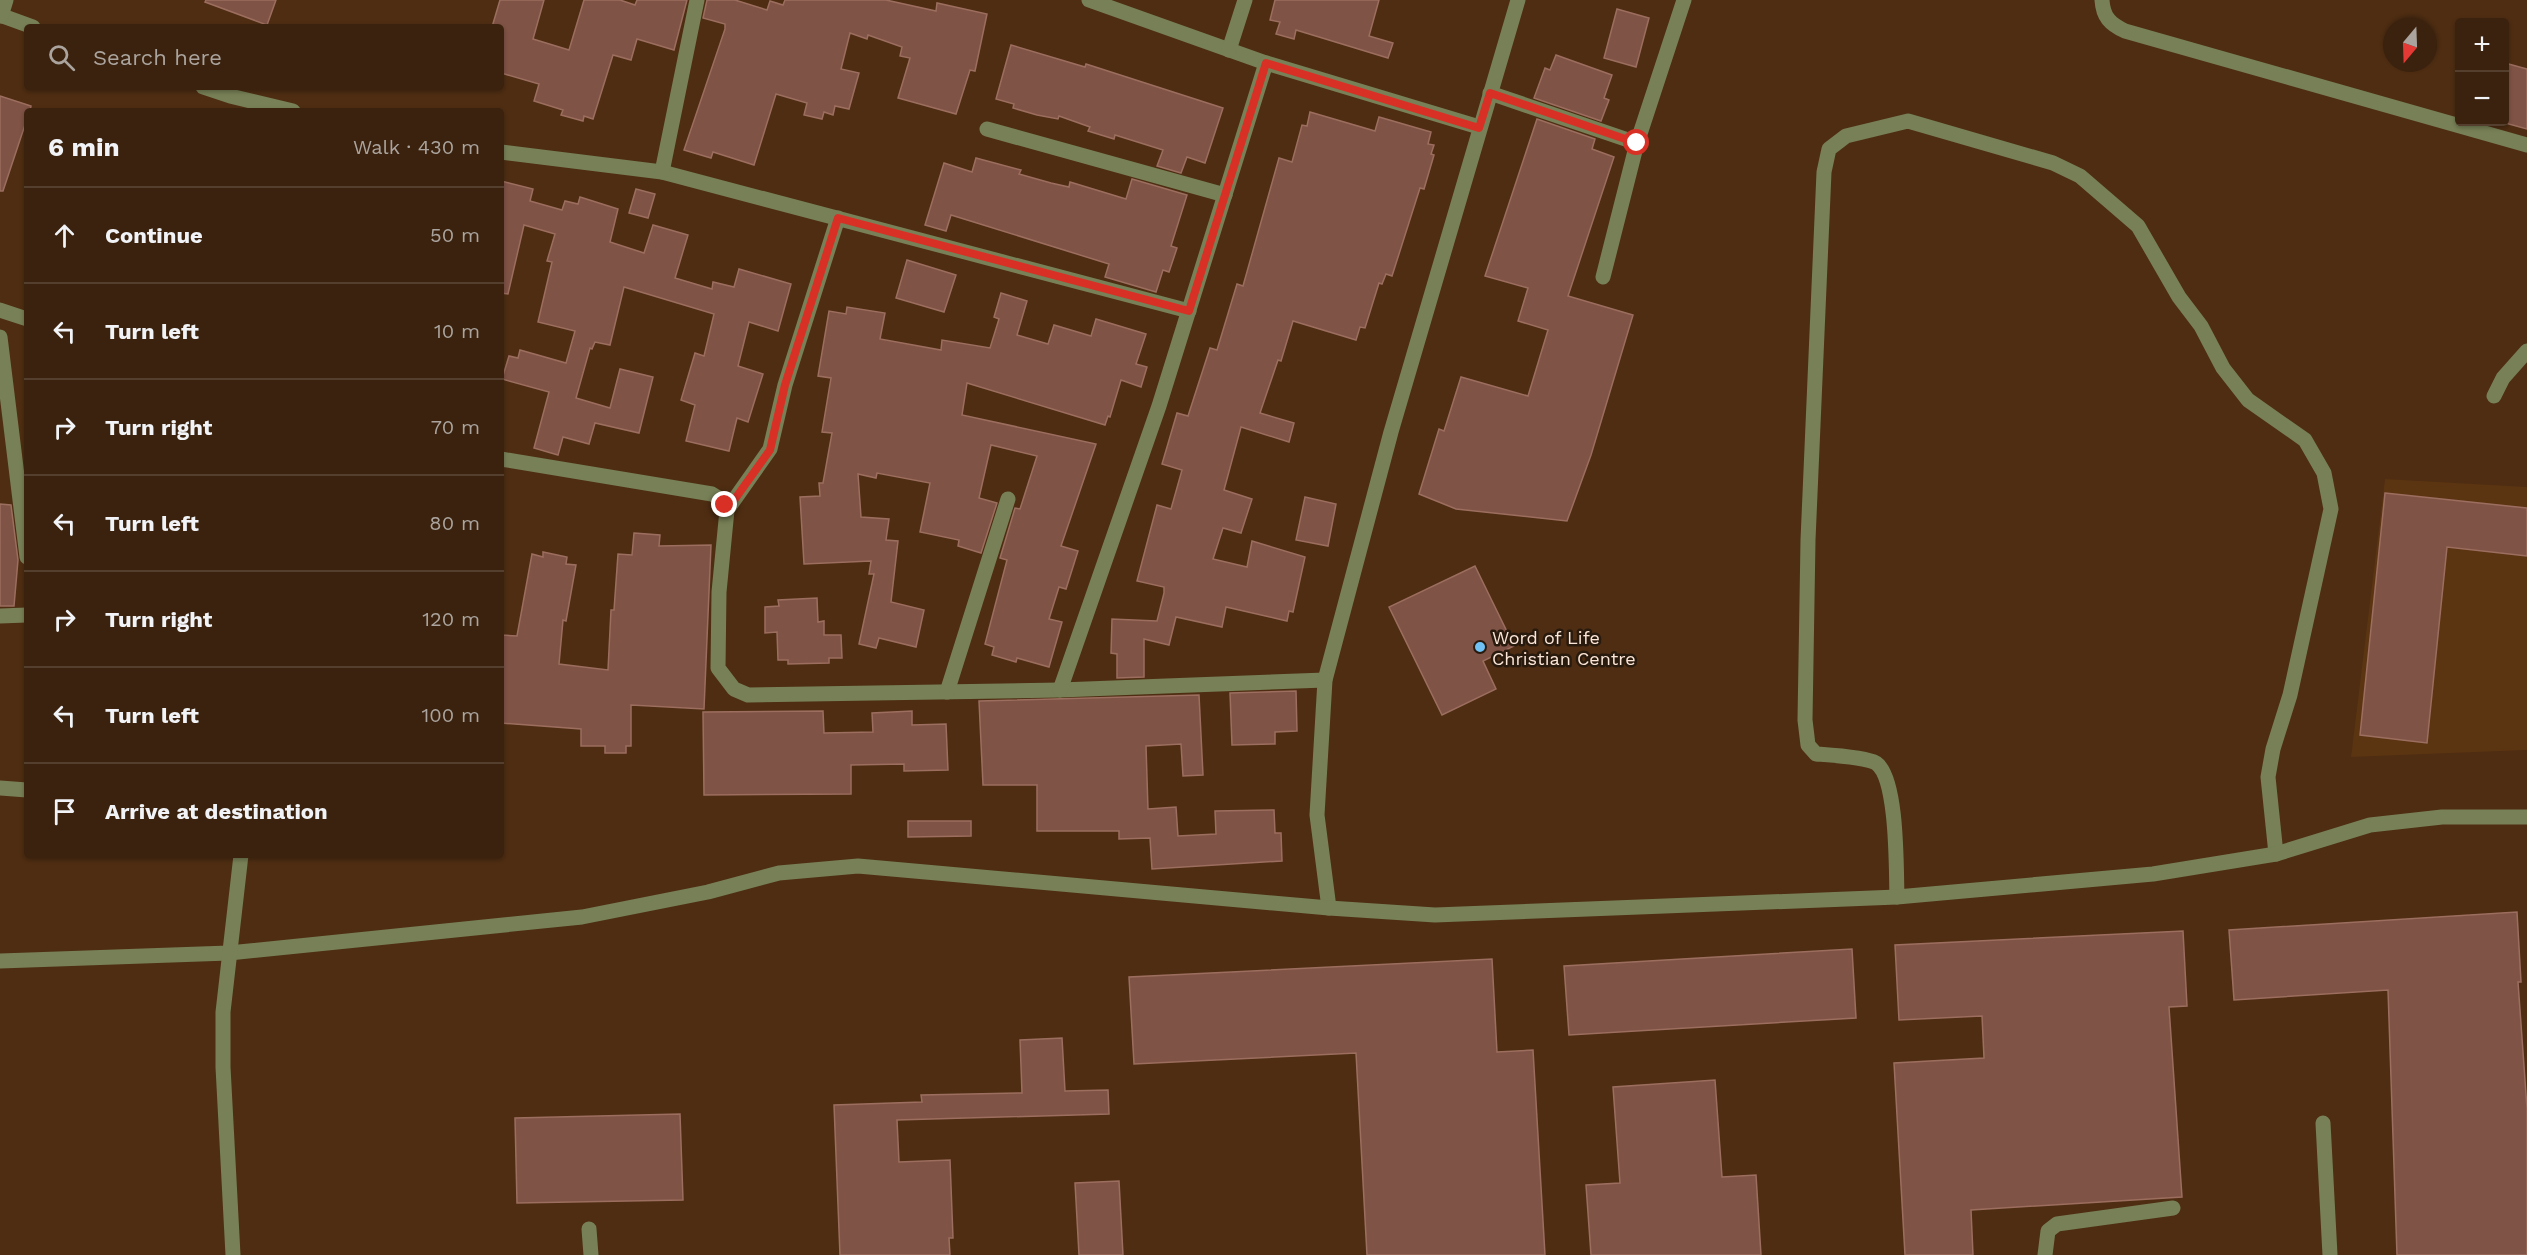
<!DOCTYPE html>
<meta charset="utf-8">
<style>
:root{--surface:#3a220e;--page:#452f1c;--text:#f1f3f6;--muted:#aba49e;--line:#543f2e}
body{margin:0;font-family:"Work Sans",sans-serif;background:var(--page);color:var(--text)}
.controls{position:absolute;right:18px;top:18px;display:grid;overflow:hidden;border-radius:6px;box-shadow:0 2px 4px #0004}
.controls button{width:54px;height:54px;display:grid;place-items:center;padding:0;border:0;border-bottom:2px solid var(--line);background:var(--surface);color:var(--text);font:30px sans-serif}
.compass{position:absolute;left:2383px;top:18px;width:54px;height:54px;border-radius:50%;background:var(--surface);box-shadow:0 2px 4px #0004;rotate:199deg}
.stop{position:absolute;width:18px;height:18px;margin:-14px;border:4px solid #d93025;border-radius:50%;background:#fff}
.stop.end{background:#d93025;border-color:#fff;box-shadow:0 2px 6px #0008}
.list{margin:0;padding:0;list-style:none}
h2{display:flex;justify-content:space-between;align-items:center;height:78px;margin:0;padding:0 24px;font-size:26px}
h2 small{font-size:20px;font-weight:400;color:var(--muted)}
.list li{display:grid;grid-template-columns:39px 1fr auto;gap:18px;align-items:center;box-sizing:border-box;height:96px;padding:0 24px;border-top:2px solid var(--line)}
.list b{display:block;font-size:22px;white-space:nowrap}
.list em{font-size:20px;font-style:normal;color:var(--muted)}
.icon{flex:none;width:33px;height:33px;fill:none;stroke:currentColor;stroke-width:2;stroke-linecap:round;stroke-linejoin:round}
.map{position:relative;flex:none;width:2527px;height:1255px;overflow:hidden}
.search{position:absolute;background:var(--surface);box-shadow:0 2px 4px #0004;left:24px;top:24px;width:480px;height:66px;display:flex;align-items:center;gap:15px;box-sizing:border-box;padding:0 21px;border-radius:6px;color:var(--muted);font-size:22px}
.panel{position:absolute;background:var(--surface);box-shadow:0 2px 4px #0004;left:24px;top:108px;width:480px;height:750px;border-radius:6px}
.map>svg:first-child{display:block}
.built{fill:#5b3412}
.building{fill:#7f5346;stroke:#9c6e5f;stroke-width:1.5}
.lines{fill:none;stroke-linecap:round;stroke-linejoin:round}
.minor{stroke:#778056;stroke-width:15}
.route{stroke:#d93025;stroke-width:8}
.poi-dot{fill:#70c1f4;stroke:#291a0e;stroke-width:2}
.labels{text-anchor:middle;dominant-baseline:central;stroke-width:5;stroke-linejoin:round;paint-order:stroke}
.poi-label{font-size:18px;fill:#fce6d7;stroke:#291a0e;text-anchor:start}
</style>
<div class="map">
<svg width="2527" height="1255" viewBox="0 0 2527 1255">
<rect width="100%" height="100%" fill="#4e2d12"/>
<polygon class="built" points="2385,479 2527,487 2527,750 2351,757"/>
<g class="building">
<polygon points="206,0 276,0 267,25 205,2"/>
<polygon points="500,0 544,0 533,39 569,50 584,0 620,0 635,5 637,0 687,0 674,50 637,39 631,60 613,55 593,119 584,116 583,121 561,115 563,110 534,101 539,84 501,73 501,27 492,27"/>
<polygon points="707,0 735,0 767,10 770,1 783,5 785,0 886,0 936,11 937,3 987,14 975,71 970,70 956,114 898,98 910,58 900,56 902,47 868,35 867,39 850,33 841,69 859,73 849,109 835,106 833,115 824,112 822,119 804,115 807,103 776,94 754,165 713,152 711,158 684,150 725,29 725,24 703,18"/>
<polygon points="1275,0 1379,0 1369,36 1393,43 1388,58 1296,30 1294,39 1276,34 1280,22 1270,20"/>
<polygon points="1617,9 1649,18 1636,67 1604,58"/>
<polygon points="1011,45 1085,67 1086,64 1223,108 1205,163 1187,157 1181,173 1157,166 1163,150 1115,135 1114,139 1088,131 1090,127 1059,116 1058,119 1037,115 1013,108 1014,104 996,99"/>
<polygon points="1556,55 1612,75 1604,98 1609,100 1601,121 1534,98 1545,68 1550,70"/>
<polygon points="2505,63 2527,69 2527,129 2505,123"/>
<polygon points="0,96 31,106 30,111 27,111 27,119 3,191 0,191"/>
<polygon points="1310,112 1375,131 1379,117 1431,132 1428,144 1434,145 1431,154 1434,155 1424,189 1420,188 1392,276 1386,274 1382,284 1379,283 1365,328 1360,327 1356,340 1293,321 1281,361 1278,360 1260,413 1294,423 1289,442 1241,427 1224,490 1252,499 1241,533 1223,528 1213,559 1247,567 1252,541 1305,557 1293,612 1289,611 1287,621 1226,607 1222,627 1176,617 1169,645 1144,639 1144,677 1117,678 1117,654 1111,653 1112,619 1157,621 1164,593 1164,587 1137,581 1157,505 1171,509 1182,470 1162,464 1177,413 1188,416 1210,348 1217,350 1237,284 1243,286 1279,158 1292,162 1302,125 1307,126"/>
<polygon points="1537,119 1595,139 1592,149 1614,157 1568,296 1633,315 1591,455 1567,521 1456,509 1419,494 1439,429 1444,431 1461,377 1528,396 1548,330 1518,321 1528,288 1485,276"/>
<polygon points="976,158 1021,170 1019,174 1051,183 1069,187 1070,182 1126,199 1132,179 1187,195 1171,246 1177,248 1169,272 1163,270 1156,292 1105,277 1109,264 951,215 946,231 925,225 944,163 972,172"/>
<polygon points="501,181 533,189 530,201 562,210 565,201 578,204 580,197 618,209 610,242 644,253 653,225 688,235 675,278 712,289 713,282 734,287 739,269 791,284 778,331 749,322 738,366 763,374 748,422 737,418 729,451 686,441 695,405 681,400 695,353 704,356 714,314 624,287 610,345 595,342 592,349 590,348 576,398 610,408 620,369 653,377 639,433 595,423 589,444 563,437 558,455 534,448 549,392 502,379 509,356 518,358 520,350 566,363 575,331 538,322 552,262 547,261 555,234 524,225 508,294 501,293"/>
<polygon points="636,189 655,194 648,218 629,213"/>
<polygon points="907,260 956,275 944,312 896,298"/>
<polygon points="1001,293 1027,301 1017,335 1048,344 1054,325 1091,336 1096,319 1146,334 1136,364 1147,367 1141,387 1121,380 1110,417 1108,416 1105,425 967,383 962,415 1096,444 1061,546 1078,551 1066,589 1059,587 1049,619 1062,622 1049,667 1017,658 1016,662 992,655 994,647 985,644 1007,560 1000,558 1015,508 1020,509 1037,456 991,445 979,498 997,503 981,553 958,546 959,540 920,532 930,483 877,473 876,478 858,474 861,517 889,519 886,540 898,541 891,602 924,610 916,647 879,638 876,648 859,644 874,574 869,574 871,561 804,564 800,497 820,496 819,483 823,483 832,433 822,432 831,378 818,376 829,311 846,314 847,307 885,313 880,339 941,350 942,340 990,348 999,319 994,317"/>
<polygon points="2385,493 2527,508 2527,556 2447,547 2427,743 2360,735"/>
<polygon points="1305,497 1336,504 1328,546 1296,540"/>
<polygon points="0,504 11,505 18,560 14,606 0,606"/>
<polygon points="634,533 660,535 659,546 711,545 704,709 631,705 631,746 626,746 626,753 605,753 605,746 581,746 581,729 501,723 501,635 517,636 532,554 543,557 543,552 567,557 566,564 576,565 566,621 563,620 559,664 608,670 611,610 614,610 618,554 632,555"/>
<polygon points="1475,566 1514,646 1483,661 1496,689 1442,715 1389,607"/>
<polygon points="817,598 818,622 824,621 824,635 841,635 842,658 829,658 829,663 788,664 788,660 778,660 777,632 765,633 765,607 779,606 778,600"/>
<polygon points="1296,691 1297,731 1275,732 1275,744 1232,745 1230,693"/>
<polygon points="1199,695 1203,775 1183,776 1181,744 1146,746 1148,809 1176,807 1178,836 1216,834 1215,811 1274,810 1275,833 1281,833 1282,861 1152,869 1150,838 1119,839 1119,831 1037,831 1037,785 983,785 979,701"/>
<polygon points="823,711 824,733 873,732 872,713 912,711 912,725 946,724 948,770 904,771 904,764 851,765 851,794 704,795 703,712"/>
<polygon points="908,821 971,821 971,836 908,837"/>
<polygon points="2517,912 2521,982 2518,982 2527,1108 2527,1255 2397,1255 2388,990 2234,1000 2229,930"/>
<polygon points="2183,931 2187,1006 2169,1007 2182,1197 1971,1210 1973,1255 1905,1255 1894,1063 1984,1058 1982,1016 1899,1020 1895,945"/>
<polygon points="1852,949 1856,1018 1569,1035 1564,966"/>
<polygon points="1492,959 1497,1052 1533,1050 1545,1255 1367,1255 1356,1053 1134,1064 1129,977"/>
<polygon points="1062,1038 1065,1091 1108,1090 1109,1114 897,1120 899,1162 950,1160 953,1238 949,1238 950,1255 840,1255 834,1105 922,1102 921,1095 1022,1093 1020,1040"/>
<polygon points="1715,1080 1722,1177 1756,1175 1761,1255 1591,1255 1586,1185 1620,1183 1613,1087"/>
<polygon points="680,1114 683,1200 517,1203 515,1118"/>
<polygon points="1119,1181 1123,1255 1079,1255 1075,1183"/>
</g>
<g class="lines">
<g class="minor">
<polyline points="1089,0 1266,63 1479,127"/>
<path d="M2102,0C2103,17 2110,24 2125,31L2527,145"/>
<polyline points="0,15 33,27"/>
<polyline points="1,16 6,0"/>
<polyline points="1229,50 1245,0"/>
<polyline points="203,87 230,96 293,111"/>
<polyline points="1490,93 1637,143"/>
<polyline points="987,129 1225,195"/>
<polyline points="501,152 662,172 1189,311"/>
<polyline points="662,172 697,0"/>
<polyline points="1603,277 1637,143 1684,0"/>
<polyline points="0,310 27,319"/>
<polyline points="0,337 27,557"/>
<polyline points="2494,396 2503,378 2527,351"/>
<polyline points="501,459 712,494 720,499 727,510 719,592 718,668 734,689 748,695 1060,690 1325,680"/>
<polyline points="727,510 770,449 785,385 838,218"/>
<polyline points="0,616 27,615"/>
<polyline points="1060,690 1159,406 1266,63"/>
<polyline points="947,692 1008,499"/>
<polyline points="0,788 27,790"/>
<path d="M1897,897C1896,870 1898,778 1876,763C1865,757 1829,755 1816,754L1808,745L1805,720L1808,540L1824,172L1829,149L1846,136L1908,121L2053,163L2080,176L2138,226L2179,297L2201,326L2223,368L2248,400L2305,440L2324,473L2331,509L2290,695L2273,749L2268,777L2276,854"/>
<polyline points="1329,908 1317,815 1325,680 1391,432 1518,0"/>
<polyline points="0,961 229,953 582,917 708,892 779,873 858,866 1329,908 1435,915 1897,897 2153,874 2276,854 2370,825 2442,817 2527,817"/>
<polyline points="2323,1123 2330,1255"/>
<polyline points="589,1229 591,1255"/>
<polyline points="233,1255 223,1067 223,1012 241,855"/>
<polyline points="2045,1255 2048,1231 2057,1224 2173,1208"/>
</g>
</g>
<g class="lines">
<polyline class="route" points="725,505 727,510 770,450 785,385 838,218 1189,311 1266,63 1479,128 1490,93 1637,143"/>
</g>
<circle class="poi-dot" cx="1480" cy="647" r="6"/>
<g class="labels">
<g class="poi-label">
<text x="1492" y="637">Word of Life<tspan x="1492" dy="21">Christian Centre</tspan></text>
</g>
</g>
</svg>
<div class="controls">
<button>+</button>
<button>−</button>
</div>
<svg class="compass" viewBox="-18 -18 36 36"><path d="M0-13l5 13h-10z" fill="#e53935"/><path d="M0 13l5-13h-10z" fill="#aba49e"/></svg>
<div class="stop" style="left:1637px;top:143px"></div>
<div class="stop end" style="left:725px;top:505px"></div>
<div class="search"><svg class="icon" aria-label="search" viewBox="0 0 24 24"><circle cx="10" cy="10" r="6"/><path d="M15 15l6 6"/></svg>Search here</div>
<section class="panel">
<h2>6 min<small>Walk · 430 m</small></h2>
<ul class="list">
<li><svg class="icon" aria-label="ahead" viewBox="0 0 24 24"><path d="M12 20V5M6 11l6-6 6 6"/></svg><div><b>Continue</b></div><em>50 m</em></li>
<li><svg class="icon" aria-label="left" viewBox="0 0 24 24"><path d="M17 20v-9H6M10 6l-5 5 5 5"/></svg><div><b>Turn left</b></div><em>10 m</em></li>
<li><svg class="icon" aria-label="right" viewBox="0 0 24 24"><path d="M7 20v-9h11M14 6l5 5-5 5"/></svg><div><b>Turn right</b></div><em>70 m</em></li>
<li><svg class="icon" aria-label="left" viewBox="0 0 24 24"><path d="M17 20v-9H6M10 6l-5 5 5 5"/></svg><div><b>Turn left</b></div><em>80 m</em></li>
<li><svg class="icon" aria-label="right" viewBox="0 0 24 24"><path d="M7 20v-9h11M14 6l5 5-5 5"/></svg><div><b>Turn right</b></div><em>120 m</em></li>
<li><svg class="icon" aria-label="left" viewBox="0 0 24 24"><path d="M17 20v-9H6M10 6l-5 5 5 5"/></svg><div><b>Turn left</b></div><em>100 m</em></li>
<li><svg class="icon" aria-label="arrive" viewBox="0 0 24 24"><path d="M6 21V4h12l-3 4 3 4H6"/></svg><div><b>Arrive at destination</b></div></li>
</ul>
</section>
</div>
